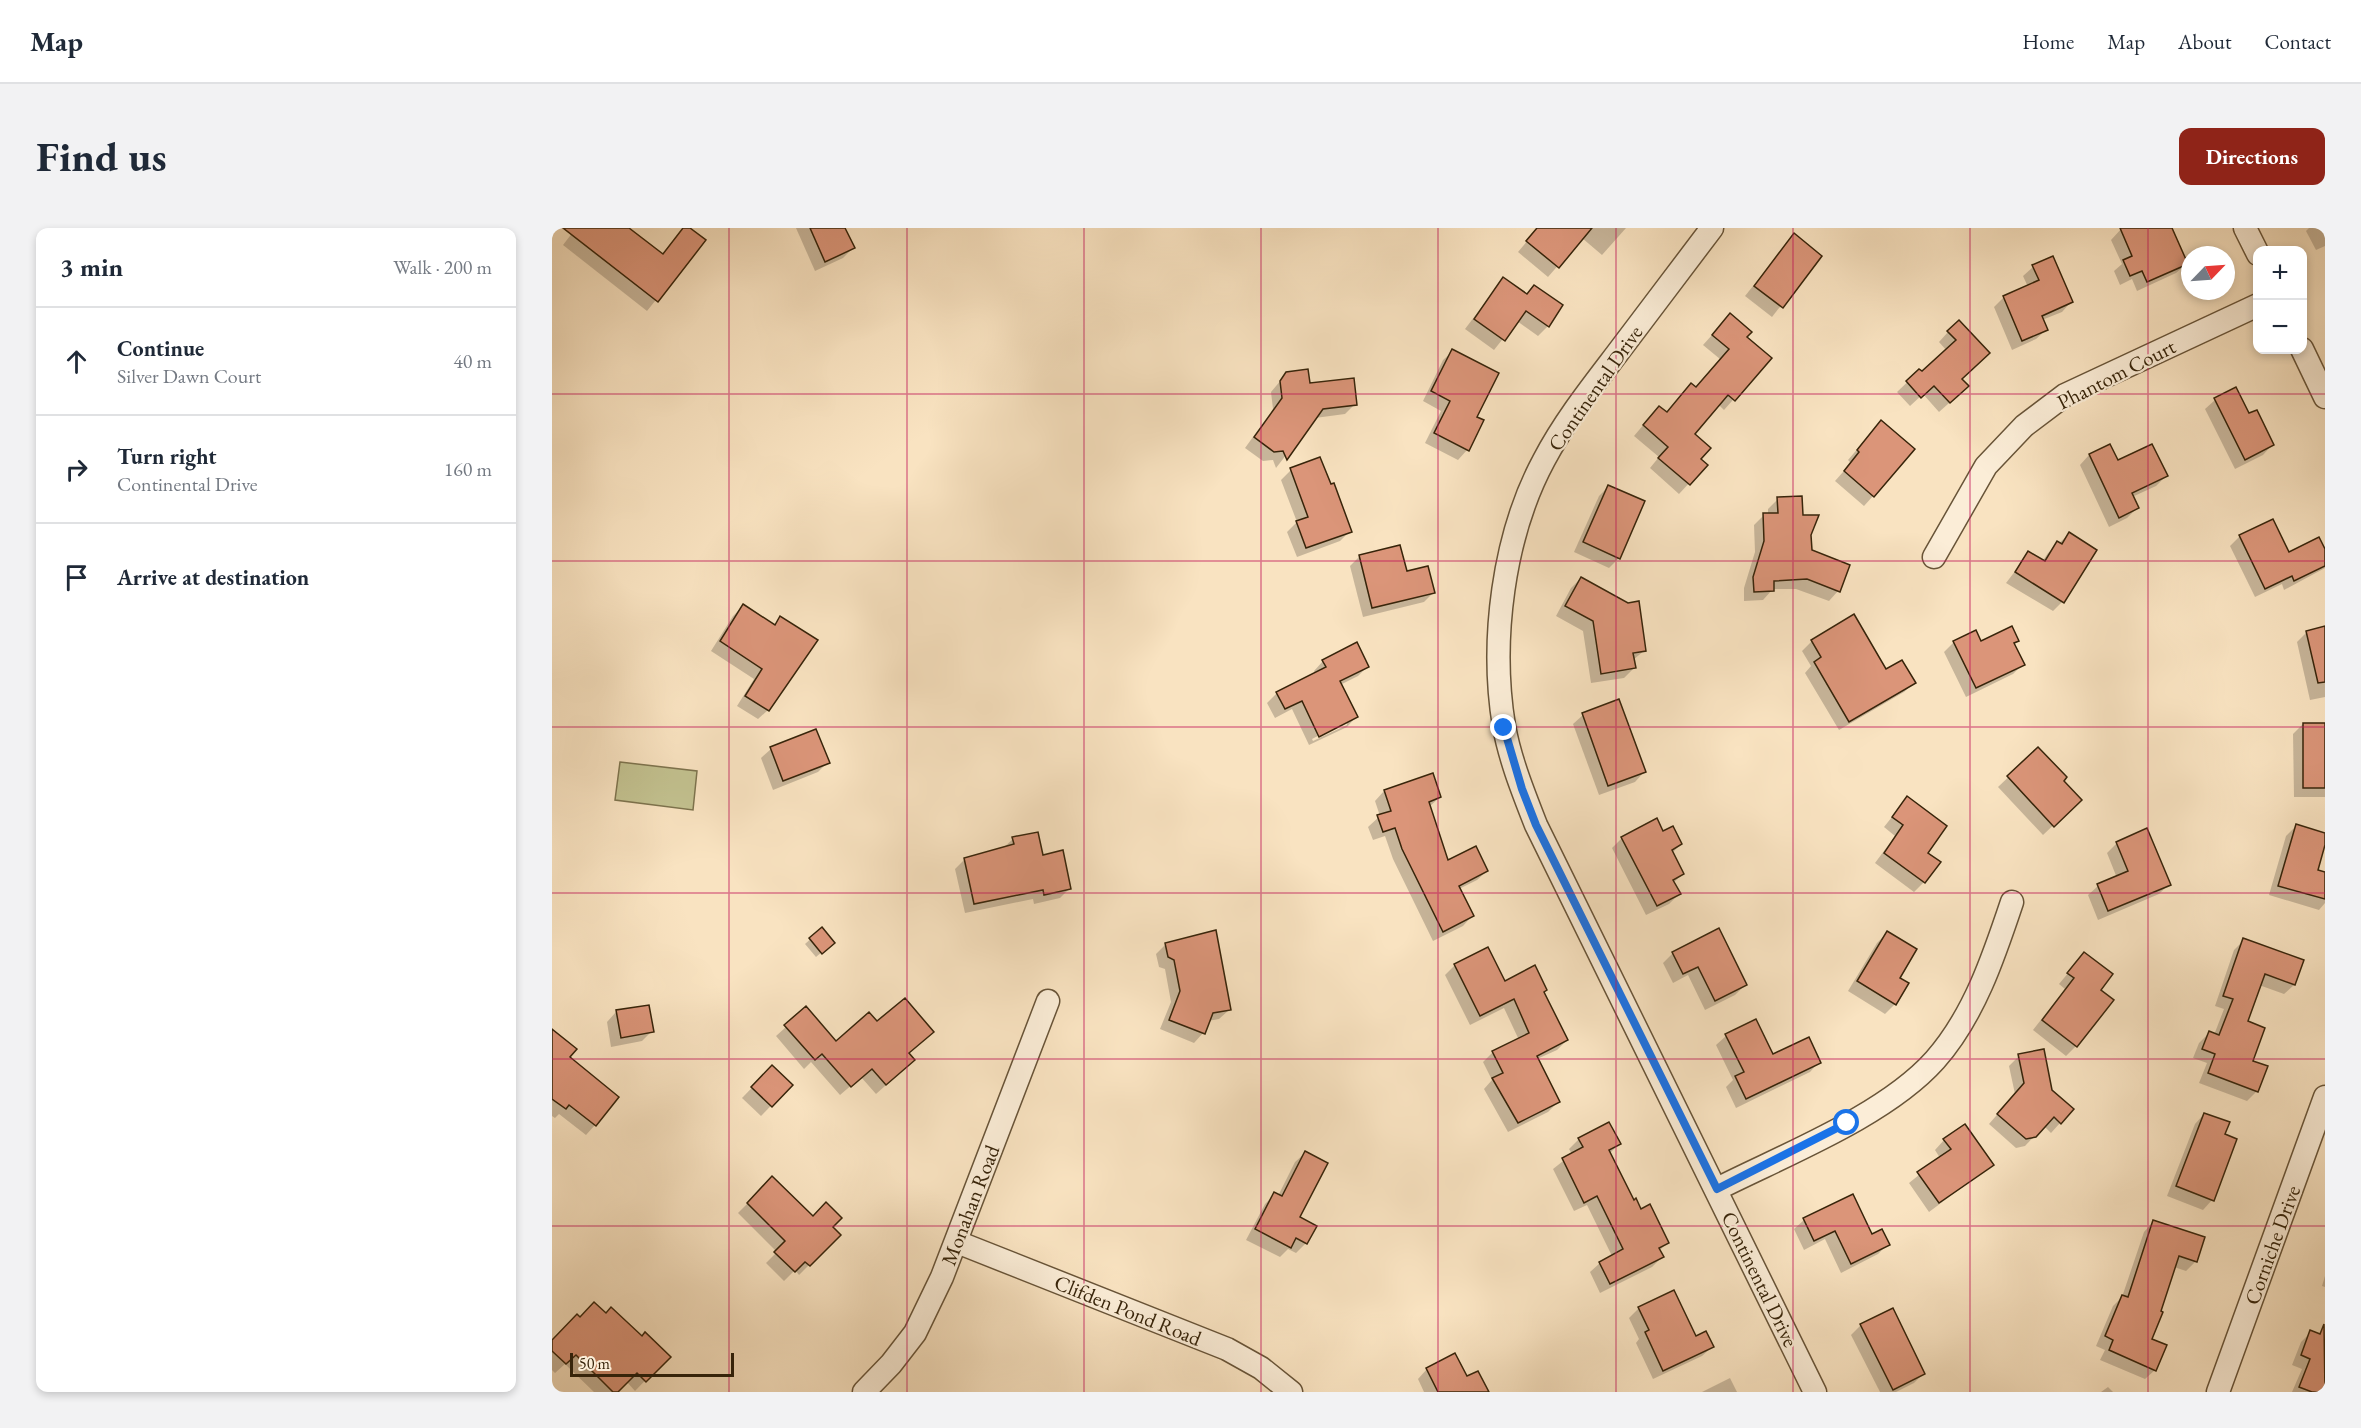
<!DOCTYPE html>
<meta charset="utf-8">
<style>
:root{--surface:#fff;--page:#f2f2f3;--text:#1f2937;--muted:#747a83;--line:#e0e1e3;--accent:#8f2418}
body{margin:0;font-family:"EB Garamond",serif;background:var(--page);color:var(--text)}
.controls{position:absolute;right:18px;top:18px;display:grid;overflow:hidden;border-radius:12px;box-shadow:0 3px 9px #0003}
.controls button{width:54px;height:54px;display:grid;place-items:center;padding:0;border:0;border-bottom:2px solid var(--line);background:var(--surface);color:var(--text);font:30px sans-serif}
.compass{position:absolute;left:1629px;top:18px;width:54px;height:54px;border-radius:50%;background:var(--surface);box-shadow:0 3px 9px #0003;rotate:65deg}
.scale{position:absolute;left:18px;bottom:15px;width:164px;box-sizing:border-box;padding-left:6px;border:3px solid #37240a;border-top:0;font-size:16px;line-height:21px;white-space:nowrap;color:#37240a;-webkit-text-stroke:4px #fbedd7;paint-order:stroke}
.stop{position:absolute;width:18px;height:18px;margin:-14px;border:4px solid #1a73e8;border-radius:50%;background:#fff}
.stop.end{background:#1a73e8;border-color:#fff;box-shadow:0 2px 6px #0008}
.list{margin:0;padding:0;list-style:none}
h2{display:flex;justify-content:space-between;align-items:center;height:78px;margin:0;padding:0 24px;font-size:26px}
h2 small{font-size:20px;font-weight:400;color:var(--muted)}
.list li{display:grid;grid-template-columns:39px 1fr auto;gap:18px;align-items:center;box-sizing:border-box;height:108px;padding:0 24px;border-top:2px solid var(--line)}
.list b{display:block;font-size:22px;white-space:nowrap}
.list p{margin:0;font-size:20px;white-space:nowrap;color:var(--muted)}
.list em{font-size:20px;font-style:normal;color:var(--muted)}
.icon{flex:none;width:33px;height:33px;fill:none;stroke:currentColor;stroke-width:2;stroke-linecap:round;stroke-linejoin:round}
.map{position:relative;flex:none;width:1773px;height:1164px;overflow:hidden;border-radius:12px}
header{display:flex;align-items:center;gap:36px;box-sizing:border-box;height:84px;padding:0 30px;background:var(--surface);border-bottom:2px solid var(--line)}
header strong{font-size:28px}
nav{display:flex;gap:33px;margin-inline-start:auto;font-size:21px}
.intro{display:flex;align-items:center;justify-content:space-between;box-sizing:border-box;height:144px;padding:0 36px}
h1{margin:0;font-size:42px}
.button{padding:15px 27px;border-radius:12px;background:var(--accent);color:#fff;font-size:21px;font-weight:700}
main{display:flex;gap:36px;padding:0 36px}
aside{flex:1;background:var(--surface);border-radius:12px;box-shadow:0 3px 9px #0003}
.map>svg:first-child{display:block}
.green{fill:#c3c290;stroke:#7d734d;stroke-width:1.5}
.shadow{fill:#0003;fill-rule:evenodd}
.building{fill:#db9579;stroke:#37240a;stroke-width:1.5}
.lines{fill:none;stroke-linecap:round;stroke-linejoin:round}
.minor-casing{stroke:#685438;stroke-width:25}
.minor{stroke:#fbedd7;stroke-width:22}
.route{stroke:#1a73e8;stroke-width:8}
.grid{fill:none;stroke:#c2185b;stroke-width:1.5;stroke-opacity:0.55}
.labels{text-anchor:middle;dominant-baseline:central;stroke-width:4.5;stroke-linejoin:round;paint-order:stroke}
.street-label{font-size:21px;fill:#37240a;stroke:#fbedd7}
</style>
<header>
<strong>Map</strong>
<nav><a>Home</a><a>Map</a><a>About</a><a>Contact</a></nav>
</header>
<div class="intro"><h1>Find us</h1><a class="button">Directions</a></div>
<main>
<aside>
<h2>3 min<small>Walk · 200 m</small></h2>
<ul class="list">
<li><svg class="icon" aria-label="ahead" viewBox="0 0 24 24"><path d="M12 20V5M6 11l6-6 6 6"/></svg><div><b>Continue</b><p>Silver Dawn Court</p></div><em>40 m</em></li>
<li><svg class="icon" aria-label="right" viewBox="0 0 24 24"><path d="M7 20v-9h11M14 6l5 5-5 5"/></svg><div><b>Turn right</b><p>Continental Drive</p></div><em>160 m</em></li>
<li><svg class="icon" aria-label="arrive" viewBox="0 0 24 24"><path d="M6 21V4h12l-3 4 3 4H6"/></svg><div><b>Arrive at destination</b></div></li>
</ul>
</aside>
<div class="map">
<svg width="1773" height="1164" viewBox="0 0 1773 1164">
<rect width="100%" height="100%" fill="#f9e3c1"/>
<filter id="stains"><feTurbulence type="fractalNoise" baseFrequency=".00333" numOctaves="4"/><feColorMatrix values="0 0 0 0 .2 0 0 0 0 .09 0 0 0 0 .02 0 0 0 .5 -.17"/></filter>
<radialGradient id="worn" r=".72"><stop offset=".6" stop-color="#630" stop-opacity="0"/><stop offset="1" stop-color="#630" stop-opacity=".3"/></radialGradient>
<polygon class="green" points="68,534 145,543 141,582 63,572"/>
<g class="shadow">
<polygon points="24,0 74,0 109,27 132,0 152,12 95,83 11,17"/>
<polygon points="244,0 292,0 301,20 291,30 263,43"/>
<polygon points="986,0 1074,0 1050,27 1030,10 996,49 966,24"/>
<polygon points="1570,0 1617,0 1634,36 1624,45 1585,63 1580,51 1568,57 1562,43 1570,36 1559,12"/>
<polygon points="1757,0 1773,0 1773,18 1764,22 1754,3"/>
<polygon points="1242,7 1268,28 1220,89 1193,68"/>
<polygon points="1481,39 1519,74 1510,84 1490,92 1494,102 1484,111 1460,122 1442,79 1451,70 1476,59 1471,48"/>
<polygon points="951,51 974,67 982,59 996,98 986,108 965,93 942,122 913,101"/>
<polygon points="1169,97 1193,109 1218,130 1172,182 1166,176 1140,206 1147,231 1154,237 1127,266 1098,240 1107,229 1082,208 1098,189 1114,185 1130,167 1143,160 1168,131 1151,117"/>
<polygon points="1396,104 1436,125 1408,151 1405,168 1387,184 1371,166 1358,178 1345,164 1367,143 1370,146 1395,123 1387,114"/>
<polygon points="901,123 923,190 915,222 906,232 873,215 889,183 871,173 891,132"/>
<polygon points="735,145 803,176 793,186 763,190 724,240 721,232 711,233 693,220 721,181 719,164"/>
<polygon points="1663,172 1697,187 1720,217 1711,227 1683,241 1653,181"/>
<polygon points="1320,204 1321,268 1312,278 1283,253 1299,235 1296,232"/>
<polygon points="1557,218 1565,234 1614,248 1604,258 1580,269 1585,280 1575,290 1557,299 1528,237 1537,227"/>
<polygon points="739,242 798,303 788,313 745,329 735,304 745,294 729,252"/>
<polygon points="1057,258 1067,330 1057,340 1022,324 1047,268"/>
<polygon points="1226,271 1250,289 1258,306 1258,323 1286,363 1277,373 1244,361 1221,361 1211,372 1192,373 1192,360 1203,324 1202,297 1212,287 1216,287 1216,281"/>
<polygon points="1517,306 1510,374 1501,383 1454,355 1477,325 1490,334 1496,325"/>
<polygon points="1688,308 1736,326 1773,325 1773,340 1732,362 1730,356 1703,369 1678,318"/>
<polygon points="808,328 854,345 881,365 872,374 811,389 798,338"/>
<polygon points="1029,350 1093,422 1081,432 1082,440 1072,450 1039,455 1031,403 1004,388 1019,360"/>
<polygon points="191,378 221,398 229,390 216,482 206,491 185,478 202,451 159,423 181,388"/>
<polygon points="1773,400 1773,469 1758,472 1745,414 1755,404"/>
<polygon points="1260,413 1334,443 1362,455 1352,464 1287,502 1253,445 1259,438 1250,423"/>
<polygon points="1465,413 1461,417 1471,436 1461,446 1414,469 1392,424 1402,414"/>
<path d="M771,433L816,438L806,448L788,457L804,489L795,499L757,517L740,481L723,490L715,475L725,465L763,446L762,443ZM795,493V497L761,513L760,511Z"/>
<polygon points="1031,487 1092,544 1083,554 1047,567 1021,496"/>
<polygon points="1751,496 1773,496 1773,569 1742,569 1741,506"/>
<polygon points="264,503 276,534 266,544 221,562 209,530 219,521"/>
<polygon points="1486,521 1528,572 1491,607 1446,559"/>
<polygon points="832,563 888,569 877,579 896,634 935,643 925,652 907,661 920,688 911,698 881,713 841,631 833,608 821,612 816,599 828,588 823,573"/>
<polygon points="1355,570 1372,654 1362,664 1323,635 1343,608 1332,599"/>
<polygon points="1744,598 1773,607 1764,643 1773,646 1773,675 1767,682 1717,667 1734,608"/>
<polygon points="1111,605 1129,616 1120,625 1131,646 1121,655 1127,666 1117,676 1094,687 1060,620 1070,610"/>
<polygon points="461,611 490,629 518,660 508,670 482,676 481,671 413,685 403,641 413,631 451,620"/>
<polygon points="1565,615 1617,656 1607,666 1546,692 1536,667 1546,658 1565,650 1555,625"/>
<polygon points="270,701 276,719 264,729 253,716"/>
<polygon points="1335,705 1346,750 1343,776 1333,786 1296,763 1325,715"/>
<polygon points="1692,712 1742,757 1732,766 1707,757 1694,794 1705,863 1695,873 1647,855 1655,835 1641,830 1647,815 1657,805 1662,807 1672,781 1663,778 1682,722"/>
<polygon points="614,716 677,782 667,791 656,793 651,805 642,815 608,801 619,774 613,741 607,739 604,726"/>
<polygon points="1121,725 1193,757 1183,767 1153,782 1136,747 1121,755 1111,735"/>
<polygon points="1532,726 1547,762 1524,818 1514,828 1481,802 1513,761 1507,756"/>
<polygon points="903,737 952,755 991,764 1015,812 1005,822 985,831 1006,874 996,884 956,904 932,861 940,852 931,834 941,824 967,812 952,780 918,797 893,747"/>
<polygon points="254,781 284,815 356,826 351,842 324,866 309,849 288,867 259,834 252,841 224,808"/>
<polygon points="64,784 100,803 90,813 59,819 55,794"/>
<polygon points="0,803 16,830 43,897 34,907 7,886 3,890 0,888"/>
<polygon points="1174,808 1221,828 1267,834 1258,844 1184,880 1174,859 1181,852 1164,817"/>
<polygon points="1467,828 1499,862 1508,895 1499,905 1492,898 1473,918 1464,920 1437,896 1463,866 1457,838"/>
<polygon points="220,839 239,857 209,888 190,870"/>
<polygon points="1652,886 1671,907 1660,972 1651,982 1615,968 1643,896"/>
<polygon points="1027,911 1067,916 1057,926 1081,974 1116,1014 1107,1023 1110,1029 1100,1039 1048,1065 1038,1044 1048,1035 1060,1028 1035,977 1022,983 1001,941 1020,926 1017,921"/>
<polygon points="1392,912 1440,937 1377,984 1357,955 1388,930 1383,922"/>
<polygon points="753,925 746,990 754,1015 744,1025 736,1021 728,1029 694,1012 713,976 723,966 726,968 743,934"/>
<polygon points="220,951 260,990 279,999 287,1007 247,1047 243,1042 232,1053 214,1035 225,1024 186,985"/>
<polygon points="1300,968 1319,1008 1336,1016 1326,1026 1289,1045 1273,1011 1252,1022 1242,1001 1252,992"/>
<polygon points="1601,994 1644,1033 1634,1043 1622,1039 1598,1112 1603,1142 1593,1151 1548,1132 1553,1122 1544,1118 1561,1078 1570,1069 1592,1004"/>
<polygon points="1773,1048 1773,1059 1770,1058"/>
<polygon points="1087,1080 1160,1119 1150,1128 1101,1151 1084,1115 1087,1111 1077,1090"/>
<polygon points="53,1087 116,1129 83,1163 74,1153 64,1164 42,1164 13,1136 3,1145 0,1142 0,1114"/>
<polygon points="1309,1097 1372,1145 1362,1155 1344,1164 1328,1164 1299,1107"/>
<polygon points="1759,1104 1773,1110 1773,1164 1740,1164 1750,1141 1740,1137 1749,1114"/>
<polygon points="875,1141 915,1150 935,1164 872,1164 866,1151"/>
<polygon points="1178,1150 1185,1164 1150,1164"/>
<polygon points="1556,1159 1561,1164 1549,1164"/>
</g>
<g class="building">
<polygon points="11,0 77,0 111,26 131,0 138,0 154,12 106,74"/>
<polygon points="258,0 293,0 303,20 273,34"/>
<polygon points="985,0 1040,0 1007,40 974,13"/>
<polygon points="1568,0 1620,0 1636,36 1595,54 1590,43 1578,48 1571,32 1580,28"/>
<polygon points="1242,5 1270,28 1231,80 1202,58"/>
<polygon points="1501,28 1521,74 1490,88 1496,102 1470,113 1451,68 1487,52 1480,37"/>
<polygon points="951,49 975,66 982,57 1011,77 997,99 974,83 953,113 922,91"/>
<polygon points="1178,85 1200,104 1195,109 1220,130 1183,173 1176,167 1143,206 1159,220 1149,231 1156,237 1138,257 1106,230 1116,219 1091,197 1107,178 1115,184 1139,155 1144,159 1177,121 1160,107"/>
<polygon points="1407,92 1438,125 1410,151 1417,158 1398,175 1382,158 1369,170 1354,153 1367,141 1370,143 1404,112 1395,103"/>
<polygon points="900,121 947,145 925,189 932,192 917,223 882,205 898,173 879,163"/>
<polygon points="756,141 758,155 802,150 805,177 771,181 735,232 731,223 722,224 702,209 730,170 728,153 734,144"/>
<polygon points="1684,159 1697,185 1705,182 1722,217 1693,232 1662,170"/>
<polygon points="1329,192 1363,221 1322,269 1292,243 1307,224 1305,222"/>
<polygon points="1558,216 1566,232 1600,216 1616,248 1580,265 1587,280 1567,290 1537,226"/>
<polygon points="768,229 779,256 782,255 800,304 754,320 744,293 756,289 738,240"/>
<polygon points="1056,257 1093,273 1068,331 1031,314"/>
<polygon points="1250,268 1251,287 1267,287 1259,307 1260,322 1298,337 1288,364 1255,351 1222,353 1222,363 1202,364 1201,349 1212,313 1211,285 1226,285 1225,269"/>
<polygon points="1721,291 1737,324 1767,309 1773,321 1773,338 1742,353 1740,348 1713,361 1687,307"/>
<polygon points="1517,304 1545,322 1512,375 1463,344 1476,323 1493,333 1505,313 1510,316"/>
<polygon points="848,317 855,343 876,338 883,365 820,380 807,327"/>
<polygon points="1029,349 1076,375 1087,373 1094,423 1081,425 1084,440 1049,446 1041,393 1013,378"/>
<polygon points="191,376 223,397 228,388 266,412 217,483 193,468 210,441 168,413"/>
<polygon points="1302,386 1334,441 1350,432 1364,455 1297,494 1262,434 1269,429 1259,412"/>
<polygon points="1460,398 1467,413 1462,415 1473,437 1424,460 1401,413 1424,402 1429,413"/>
<polygon points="1773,398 1773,454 1766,455 1754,403"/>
<polygon points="805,414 817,439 788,453 806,489 767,509 750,473 733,481 724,464 774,439 770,432"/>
<polygon points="1067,471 1094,544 1056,558 1030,485"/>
<rect x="1751" y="495" width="22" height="65"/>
<polygon points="264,501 278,535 231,553 218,519"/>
<polygon points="1486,519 1515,549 1512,553 1530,572 1502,599 1455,548"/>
<polygon points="881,545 889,569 877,574 896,632 924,618 936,643 907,658 922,688 891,704 850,621 843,600 831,604 825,587 839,583 832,562"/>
<polygon points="1355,568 1395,598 1376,625 1389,634 1373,655 1332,625 1351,597 1340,589"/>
<polygon points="1105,590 1111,603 1121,598 1130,616 1120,622 1132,646 1121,652 1129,666 1105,678 1069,609"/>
<polygon points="1744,596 1773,605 1773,617 1766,642 1773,644 1773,671 1726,658"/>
<polygon points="1595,600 1619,657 1556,683 1545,656 1576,643 1564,614"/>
<polygon points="486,604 491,627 511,622 519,661 492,667 491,662 422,676 412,630 462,616 460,609"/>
<polygon points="270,699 283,715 270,726 257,710"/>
<polygon points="1167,700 1195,757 1163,773 1146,739 1131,746 1120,724"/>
<polygon points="664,702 679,782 661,785 653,806 617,792 628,763 622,732 616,729 613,715"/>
<polygon points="1335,703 1365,721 1348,750 1357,755 1344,777 1305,753"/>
<polygon points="1691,710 1752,732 1743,757 1713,746 1696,793 1713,800 1701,833 1716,838 1706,864 1656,845 1663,826 1650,821 1657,803 1667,807 1681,771 1671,768"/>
<polygon points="936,719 953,753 983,737 995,762 992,764 1016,812 985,828 1008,874 966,895 940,850 951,845 940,823 977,805 962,771 928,788 902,736"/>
<polygon points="1532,724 1561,746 1549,762 1562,772 1525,819 1490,792 1522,750 1515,745"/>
<polygon points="353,770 382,804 357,825 363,832 334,857 320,841 299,859 270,826 263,832 232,797 254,778 284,813 317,784 325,793"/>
<polygon points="97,777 102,804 69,810 64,782"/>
<polygon points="1204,791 1221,826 1257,809 1269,835 1194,871 1183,848 1192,844 1173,806"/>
<polygon points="0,801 25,821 18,829 67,869 44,898 17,877 14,881 0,871"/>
<polygon points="1492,821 1500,862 1522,881 1509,896 1502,889 1484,909 1474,911 1445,886 1472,855 1466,826"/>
<polygon points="220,837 241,857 220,879 199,859"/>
<polygon points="1652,885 1678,894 1673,906 1685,911 1662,973 1624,958"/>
<polygon points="1057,894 1069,916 1057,922 1082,972 1084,970 1089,981 1098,976 1117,1015 1107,1020 1112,1029 1058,1056 1047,1034 1071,1021 1045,968 1032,975 1010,930 1031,919 1026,910"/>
<polygon points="1413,896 1442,937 1387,975 1365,944 1399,921 1391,911"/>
<polygon points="753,923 776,935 748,989 765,998 755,1016 744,1010 739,1020 703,1001 722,964 730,968"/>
<polygon points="220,948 261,988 274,974 290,990 281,999 289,1007 258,1038 253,1034 243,1044 222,1024 233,1013 195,975"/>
<polygon points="1301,966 1320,1006 1330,1001 1338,1017 1299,1036 1283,1003 1262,1013 1251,990"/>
<polygon points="1601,992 1653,1009 1645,1034 1627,1028 1609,1083 1611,1084 1600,1111 1615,1117 1604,1143 1557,1122 1561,1112 1553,1108 1570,1067 1576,1069"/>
<polygon points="1122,1062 1144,1108 1154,1103 1162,1119 1111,1143 1093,1104 1097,1102 1086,1079"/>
<polygon points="42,1074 54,1085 59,1079 90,1108 93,1104 119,1129 94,1154 85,1145 66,1164 61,1164 24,1127 14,1136 0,1123 0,1112 25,1086 28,1089"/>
<polygon points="1341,1080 1373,1146 1341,1162 1308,1096"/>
<polygon points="1772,1096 1773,1164 1760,1164 1747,1159 1758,1131 1749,1127 1758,1102 1768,1106"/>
<polygon points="903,1125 915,1148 926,1143 937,1164 886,1164 874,1140"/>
</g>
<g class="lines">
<defs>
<g id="minor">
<path d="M1160,0C1128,42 1096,85 1064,127C1038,161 1012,194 992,232C951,308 938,413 952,498C958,532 972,566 984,597L1263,1164"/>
<polyline points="1693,0 1706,26"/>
<polyline points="1750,121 1773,169"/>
<polyline points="1382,329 1434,238 1472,198 1513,167 1706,77"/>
<path d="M1165,961C1232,927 1333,888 1383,832C1422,788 1442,728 1460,674"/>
<polyline points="405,1014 675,1121 709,1140 739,1164"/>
<polyline points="312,1164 339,1136 363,1105 390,1049 496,773"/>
<polyline points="1666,1164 1773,869"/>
</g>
</defs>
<use href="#minor" class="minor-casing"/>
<use href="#minor" class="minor"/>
</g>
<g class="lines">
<polyline class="route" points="952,500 970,561 984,597 1165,961 1295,895"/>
</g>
<path class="grid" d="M177,0V1164M355,0V1164M532,0V1164M709,0V1164M886,0V1164M1064,0V1164M1241,0V1164M1418,0V1164M1596,0V1164M0,166H1773M0,333H1773M0,499H1773M0,665H1773M0,831H1773M0,998H1773"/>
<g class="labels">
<g class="street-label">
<text transform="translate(1564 146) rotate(-27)">Phantom Court</text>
<text transform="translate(1043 160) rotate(-55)">Continental Drive</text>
<text transform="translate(418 977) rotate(-69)">Monahan Road</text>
<text transform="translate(1720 1017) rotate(-70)">Corniche Drive</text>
<text transform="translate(1208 1051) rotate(64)">Continental Drive</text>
<text transform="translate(576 1082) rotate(22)">Clifden Pond Road</text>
</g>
</g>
<rect width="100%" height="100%" filter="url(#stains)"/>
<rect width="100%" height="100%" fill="url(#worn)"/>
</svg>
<div class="controls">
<button>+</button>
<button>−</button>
</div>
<svg class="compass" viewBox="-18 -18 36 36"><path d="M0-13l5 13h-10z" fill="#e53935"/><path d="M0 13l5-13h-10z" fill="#747a83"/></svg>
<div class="scale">50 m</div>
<div class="stop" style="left:1295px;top:895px"></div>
<div class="stop end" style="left:952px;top:500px"></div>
</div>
</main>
